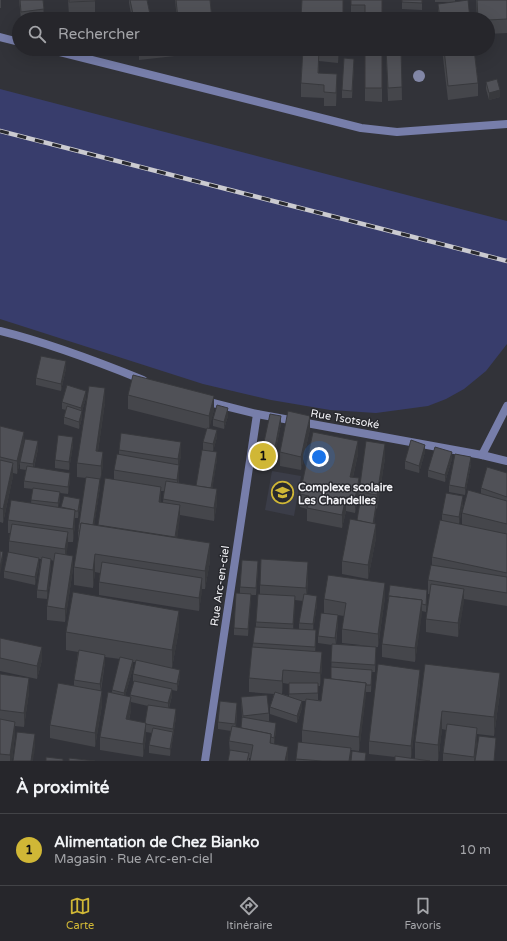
<!DOCTYPE html>
<html lang="fr">
<meta charset="utf-8">
<style>
:root{--surface:#26262b;--page:#323237;--text:#f1f3f6;--muted:#a4a5a9;--line:#424347;--accent:#d0b736}
body{margin:0;font-family:"Varela Round",sans-serif;background:var(--page);color:var(--text)}
.you{position:absolute;left:319px;top:457px;width:14px;height:14px;margin:-10px;border:3px solid #fff;border-radius:50%;background:#1a73e8;box-shadow:0 0 0 6px #1a73e833}
.badge{display:grid;place-items:center;width:26px;height:26px;border-radius:50%;background:var(--accent);color:#111;font-size:13px;font-weight:700}
.pin{position:absolute;translate:-50% -50%;border:2px solid #fff;box-shadow:0 1px 4px #0006}
.list{margin:0;padding:0;list-style:none}
h2{display:flex;justify-content:space-between;align-items:center;height:52px;margin:0;padding:0 16px;font-size:17px}
h2 small{font-size:13px;font-weight:400;color:var(--muted)}
.list li{display:grid;grid-template-columns:26px 1fr auto;gap:12px;align-items:center;box-sizing:border-box;height:72px;padding:0 16px;border-top:1px solid var(--line)}
.list b{display:block;font-size:15px;white-space:nowrap}
.list p{margin:0;font-size:13px;white-space:nowrap;color:var(--muted)}
.list em{font-size:13px;font-style:normal;color:var(--muted)}
.icon{flex:none;width:22px;height:22px;fill:none;stroke:currentColor;stroke-width:2;stroke-linecap:round;stroke-linejoin:round}
.map{position:relative;flex:none;width:507px;height:761px;overflow:hidden}
.search{position:absolute;background:var(--surface);box-shadow:0 4px 16px #0002;left:12px;right:12px;top:12px;height:44px;display:flex;align-items:center;gap:10px;box-sizing:border-box;padding:0 14px;border-radius:22px;color:var(--muted);font-size:15px}
.sheet{height:124px;background:var(--surface)}
nav{display:flex;justify-content:space-around;align-items:center;box-sizing:border-box;height:56px;border-top:1px solid var(--line);background:var(--surface);font-size:11px;color:var(--muted)}
nav a{display:grid;justify-items:center;gap:2px}
nav .on{color:var(--accent)}
.map>svg:first-child{display:block}
.built{fill:#3b3d48}
.green{fill:#383d6c}
.lines{fill:none;stroke-linecap:round;stroke-linejoin:round}
.minor{stroke:#777eaa;stroke-width:8}
.rail-casing{stroke:#cbcbd0;stroke-width:4.5}
.rail{stroke:#28292e;stroke-width:3;stroke-dasharray:9;stroke-linecap:butt}
.tree{fill:#8287a6}
.wall{fill:#45464b;fill-rule:evenodd}
.shaded-wall{fill:#38393d}
.building{fill:#505157;stroke:#38393d}
.labels{text-anchor:middle;dominant-baseline:central;stroke-width:3;stroke-linejoin:round;paint-order:stroke}
.street-label{font-size:11px;fill:#f3f3f7;stroke:#28292e}
.poi-label{font-size:11px;font-weight:bold;fill:#f3f3f7;stroke:#28292e;text-anchor:start}
</style>
<div class="map">
<svg width="507" height="761" viewBox="0 0 507 761">
<rect width="100%" height="100%" fill="#323339"/>
<polygon class="built" points="272,471 301,476 294,516 265,510"/>
<polygon class="green" points="0,89 507,221 507,344 486,371 464,389 446,399 428,406 376,413 330,410 271,400 203,384 0,319"/>
<g class="lines">
<g class="minor">
<polyline points="0,37 19,42"/>
<polyline points="48,49 361,128 397,132 507,124"/>
<path d="M0,331C49,343 96,361 143,380"/>
<polyline points="205,401 257,414 482,455 507,461"/>
<polyline points="482,455 507,406"/>
<polyline points="205,761 257,414"/>
</g>
<defs>
<polyline id="rail" points="0,131 507,261"/>
</defs>
<use href="#rail" class="rail-casing"/>
<use href="#rail" class="rail"/>
</g>
<circle class="tree" cx="419" cy="76" r="6"/>
<g class="wall">
<rect x="0" y="0" width="1" height="8"/>
<polygon points="19,0 43,0 44,19 21,19"/>
<polygon points="68,0 95,0 95,14 69,16"/>
<polygon points="129,0 147,0 151,19 132,19 129,3"/>
<polygon points="175,0 210,0 212,19 177,19"/>
<polygon points="302,0 343,0 343,19 301,19"/>
<polygon points="351,0 382,0 365,18 351,18"/>
<polygon points="422,0 422,10 402,9 402,2"/>
<rect x="435" y="0" width="20" height="2"/>
<polygon points="476,0 507,0 507,33 488,34 488,19 477,19"/>
<polygon points="438,4 470,19 438,19"/>
<polygon points="139,49 175,49 175,56 139,60"/>
<polygon points="303,49 339,49 338,63 319,61 319,73 337,88 336,106 324,106 324,98 301,97 301,83"/>
<polygon points="365,49 382,49 382,102 365,101"/>
<polygon points="386,49 401,49 402,100 388,101"/>
<polygon points="442,49 474,49 478,83 478,96 448,100"/>
<polygon points="354,66 352,98 342,98 342,90"/>
<polygon points="486,82 500,97 489,100 486,89"/>
<polygon points="66,368 61,391 36,385 36,378"/>
<path d="M128,395L214,410L209,428L217,437L213,451L217,459L212,489L217,503L214,521L180,515L177,538L210,561L205,589H202L199,611L99,595V582L100,573L95,572L93,588L74,585V567L79,538H78V531L86,478L77,477V463L105,402L98,451L103,465L100,480V487L94,525H98L114,479V470L119,455V450L181,456L179,464V483L196,486L203,450V442L207,429L128,409ZM161,491H164L163,502H161Z"/>
<polygon points="86,398 82,411 82,418 79,429 64,424 64,417 66,410 62,409 62,402"/>
<polygon points="228,416 224,429 213,426 213,419"/>
<polygon points="281,423 273,465 261,463 261,456"/>
<polygon points="0,426 24,445 38,449 34,468 70,480 68,494 60,493 60,500 58,508 61,508 64,496 80,507 78,518 75,518 75,524 73,542 68,542 66,555 73,569 65,622 47,620 47,606 54,561 51,560 51,566 47,599 37,598 37,590 41,559 39,559 39,565 35,585 4,578 4,571 9,552 9,541 10,533 8,533 8,520 31,503 33,489 24,488 24,481 26,470 20,469 20,462 23,448 17,474 13,473 13,476 3,523 0,522"/>
<polygon points="310,429 301,470 280,466 280,452"/>
<polygon points="73,445 69,470 55,468 55,460"/>
<polygon points="425,452 419,473 405,469 405,461"/>
<polygon points="358,454 353,477 359,490 385,458 377,509 376,508 374,524 376,538 368,579 342,574 342,561 357,520 360,506 359,506 359,494 355,513 346,511 342,528 307,521 307,509 300,507 300,494"/>
<polygon points="452,459 445,482 428,477 428,470"/>
<polygon points="471,464 465,495 449,492 449,485"/>
<polygon points="507,473 507,606 464,599 458,637 426,632 426,619 430,594 428,594 428,580 432,565 432,557 442,521 442,514 463,504 459,524 462,525 462,513 481,494 481,488"/>
<polygon points="258,569 256,595 251,595 248,636 234,635 234,628 240,593 240,587"/>
<path d="M308,576L307,595L317,604L313,630L316,644L315,652L322,666L320,686H318V700L321,701L331,679L332,645L318,643V636L338,622L336,644L370,646L342,643V629L344,616L324,613V599L385,597L378,647H376L375,672H372L371,692H366L359,751L351,750V761H296V759L302,743V730L306,701H302V708L297,723L270,714V707L274,694L249,692V678L253,643L256,627V622L260,594V585ZM295,600L303,601L299,623V629H293ZM283,683L289,684V696L282,694Z"/>
<polygon points="427,597 426,612 422,611 415,662 382,657 382,644"/>
<path d="M179,629L172,668L180,677L177,691L172,690V696L169,708L176,717L170,756L149,753V745L152,733L146,732V737L143,757L100,750V737L112,693V690L120,659L105,657V662L101,691L102,705L95,747L50,738V725L74,686V680L78,652L66,650V632ZM133,662H136L133,674V681H134L130,697L125,696L133,668ZM131,702L148,706L145,723L129,720L131,710Z"/>
<polygon points="0,638 42,660 37,679 0,671"/>
<polygon points="425,664 500,692 494,736 477,734 477,741 475,761 443,761 443,753 446,730 442,729 438,761 395,761 395,757 369,754 369,741 420,683 411,758 415,759 415,742"/>
<polygon points="0,674 29,692 24,727 15,726 15,735 12,761 0,761"/>
<polygon points="241,697 269,713 269,721 265,721 276,730 274,744 251,758 249,758 249,761 228,761 230,754 229,741 231,731 218,729 218,722 237,710 236,727 241,728 242,718"/>
</g>
<g class="shaded-wall">
<polygon points="319,49 319,61 318,87 318,73"/>
<polygon points="338,49 339,49 338,63"/>
<polygon points="354,59 354,66 352,98 352,91"/>
<polygon points="337,74 337,88 336,106 336,93"/>
<polygon points="500,90 500,97 489,100 489,93"/>
<polygon points="66,361 66,368 61,391 61,384"/>
<polygon points="105,388 105,402 96,464 96,451"/>
<polygon points="86,391 86,398 81,415 81,408"/>
<polygon points="214,396 214,410 209,430 209,416"/>
<polygon points="228,408 228,416 224,429 224,422"/>
<polygon points="82,411 82,418 79,429 79,422"/>
<polygon points="281,416 281,423 273,465 273,458"/>
<polygon points="310,416 310,429 301,470 301,457"/>
<polygon points="217,430 217,437 213,452 213,444"/>
<polygon points="24,432 24,445 17,474 17,461"/>
<polygon points="73,437 73,445 69,470 69,462"/>
<polygon points="38,441 38,449 33,471 33,464"/>
<polygon points="358,441 358,454 350,490 350,477"/>
<polygon points="181,442 181,456 178,473 178,459"/>
<polygon points="385,444 385,458 377,509 377,495"/>
<polygon points="425,445 425,452 419,473 419,466"/>
<polygon points="103,452 103,465 101,480 101,466"/>
<polygon points="217,452 217,459 211,499 211,491"/>
<polygon points="452,452 452,459 445,482 445,475"/>
<polygon points="471,457 471,464 465,495 465,488"/>
<polygon points="13,463 13,476 3,523 3,509"/>
<polygon points="179,465 179,478 177,493 177,480"/>
<polygon points="70,473 70,480 68,494 68,487"/>
<polygon points="359,478 359,492 355,513 355,499"/>
<polygon points="100,479 100,487 92,540 92,533"/>
<polygon points="161,487 161,500 159,515 159,502"/>
<polygon points="217,489 217,503 214,521 214,508"/>
<polygon points="60,492 60,500 58,511 58,503"/>
<polygon points="463,496 463,504 459,524 459,517"/>
<polygon points="346,497 346,511 342,528 342,515"/>
<polygon points="80,499 80,507 78,518 78,511"/>
<polygon points="180,505 180,518 175,553 175,540"/>
<polygon points="376,505 376,512 373,533 373,526"/>
<polygon points="75,510 75,524 73,542 73,529"/>
<polygon points="376,524 376,538 368,579 368,565"/>
<polygon points="68,532 68,546 65,562 65,549"/>
<polygon points="210,543 210,561 205,589 205,571"/>
<polygon points="3,552 3,559 0,575 0,568"/>
<polygon points="95,554 95,572 93,588 93,570"/>
<polygon points="73,556 73,569 65,622 65,609"/>
<polygon points="39,558 39,565 35,585 35,577"/>
<polygon points="51,559 51,566 47,599 47,591"/>
<polygon points="258,561 258,569 256,595 256,588"/>
<polygon points="308,562 308,576 306,601 306,588"/>
<polygon points="202,578 202,592 199,611 199,598"/>
<polygon points="385,583 385,597 378,647 378,634"/>
<polygon points="464,589 464,602 458,637 458,623"/>
<polygon points="427,590 427,597 426,612 426,605"/>
<polygon points="251,594 251,601 248,636 248,629"/>
<polygon points="295,596 295,610 293,637 293,624"/>
<polygon points="317,596 317,604 313,632 313,624"/>
<polygon points="422,600 422,614 415,662 415,648"/>
<polygon points="179,611 179,629 172,668 172,650"/>
<polygon points="338,615 338,622 335,645 335,638"/>
<polygon points="316,630 316,644 315,660 315,647"/>
<polygon points="42,647 42,660 37,679 37,666"/>
<polygon points="322,652 322,666 320,686 320,673"/>
<polygon points="105,655 105,662 100,692 100,684"/>
<polygon points="133,660 133,668 124,700 124,693"/>
<polygon points="180,670 180,677 177,691 177,684"/>
<polygon points="283,670 283,683 282,695 282,681"/>
<polygon points="372,670 372,677 371,692 371,685"/>
<polygon points="420,670 420,683 411,759 411,746"/>
<polygon points="500,673 500,692 494,736 494,717"/>
<polygon points="29,678 29,692 24,727 24,713"/>
<polygon points="366,683 366,696 359,751 359,737"/>
<polygon points="172,689 172,696 168,710 168,703"/>
<polygon points="102,691 102,705 95,747 95,733"/>
<polygon points="131,697 131,710 126,733 126,719"/>
<polygon points="302,701 302,708 297,723 297,716"/>
<polygon points="237,703 237,710 235,731 235,724"/>
<polygon points="176,709 176,717 170,756 170,749 173,734 173,729"/>
<polygon points="442,711 442,729 438,761 438,745"/>
<polygon points="15,722 15,735 12,761 10,761 10,755"/>
<polygon points="146,723 146,737 143,757 143,744"/>
<polygon points="276,723 276,730 274,745 274,738"/>
<polygon points="477,728 477,741 475,761 474,761"/>
<polygon points="35,734 35,748 33,761 31,761"/>
<polygon points="271,734 271,748 270,743"/>
<polygon points="288,747 288,761 285,761"/>
<polygon points="351,748 351,761 349,761"/>
</g>
<g class="building">
<polygon points="20,0 43,0 44,9 21,12"/>
<polygon points="69,0 95,0 95,1 69,2"/>
<polygon points="130,0 147,0 151,19 134,19"/>
<polygon points="176,0 210,0 212,19 178,19"/>
<polygon points="302,0 343,0 343,16 305,16 301,17"/>
<polygon points="351,0 382,0 382,19 365,19 365,5 351,5"/>
<polygon points="402,0 422,0 422,3 402,2"/>
<polygon points="468,0 470,19 440,19 438,4"/>
<polygon points="477,0 507,0 507,19 488,20 488,19 478,19"/>
<polygon points="305,16 340,18 340,19 305,19"/>
<rect x="102" y="17" width="26" height="2"/>
<polygon points="139,49 175,49 139,52"/>
<polygon points="303,49 319,49 318,73 337,74 336,93 324,92 324,85 301,83"/>
<rect x="365" y="49" width="17" height="39"/>
<polygon points="386,49 401,49 402,87 388,88"/>
<polygon points="444,49 474,49 478,83 448,86"/>
<polygon points="344,58 354,59 352,91 342,90"/>
<polygon points="497,79 500,90 489,93 486,82"/>
<polygon points="41,356 66,361 61,384 36,378"/>
<polygon points="133,375 214,396 209,416 128,395"/>
<polygon points="67,385 86,391 81,408 62,402"/>
<polygon points="89,386 105,388 96,451 103,452 101,466 77,463"/>
<polygon points="217,405 228,408 224,422 213,419"/>
<polygon points="67,406 82,411 79,422 64,417"/>
<polygon points="288,411 310,416 301,457 280,452"/>
<polygon points="270,414 281,416 273,458 261,456"/>
<polygon points="0,426 24,432 17,461 0,457"/>
<polygon points="207,428 217,430 213,444 203,442"/>
<polygon points="313,432 358,441 350,477 359,478 355,499 346,497 342,515 307,508 309,496 300,494"/>
<polygon points="121,433 181,442 178,459 119,450"/>
<polygon points="58,435 73,437 69,462 55,460"/>
<polygon points="25,439 38,441 33,464 20,462"/>
<polygon points="411,440 425,445 419,466 405,461"/>
<polygon points="366,441 385,444 377,495 359,492"/>
<polygon points="435,447 452,452 445,475 428,470"/>
<polygon points="202,450 217,452 211,488 196,486"/>
<polygon points="117,454 179,465 177,480 114,470"/>
<polygon points="455,454 471,457 465,488 449,485"/>
<polygon points="0,460 13,463 3,509 0,508"/>
<polygon points="27,466 70,473 68,487 24,481"/>
<polygon points="487,467 507,473 507,497 481,488"/>
<polygon points="86,477 100,479 93,525 81,523 80,531 78,531"/>
<polygon points="105,478 161,487 159,502 180,505 175,537 98,525"/>
<polygon points="166,481 217,489 214,508 163,499"/>
<polygon points="33,488 60,492 58,503 31,500"/>
<polygon points="468,490 507,501 507,524 462,513"/>
<polygon points="446,493 463,496 459,517 442,514"/>
<polygon points="64,496 80,499 78,511 75,511 75,510 61,507"/>
<polygon points="11,500 75,510 73,529 8,520"/>
<polygon points="360,502 376,505 373,524 357,520"/>
<polygon points="350,519 376,524 368,565 342,561"/>
<polygon points="440,520 507,534 507,573 432,557"/>
<polygon points="81,523 210,543 205,571 95,554 93,570 74,567"/>
<polygon points="12,524 68,532 65,549 9,541"/>
<polygon points="0,551 3,552 0,568"/>
<polygon points="8,552 39,558 35,577 4,571"/>
<polygon points="55,553 73,556 65,609 47,606"/>
<polygon points="42,557 51,559 47,591 37,590"/>
<polygon points="261,559 308,562 306,588 260,585"/>
<polygon points="242,560 258,561 256,588 240,587"/>
<polygon points="102,562 202,578 199,598 99,582"/>
<polygon points="431,565 507,577 507,593 428,580"/>
<polygon points="328,575 385,583 378,634 342,629 346,603 324,599"/>
<polygon points="431,584 464,589 458,623 426,619"/>
<polygon points="390,585 427,590 426,605 422,604 422,600 389,596 388,599"/>
<polygon points="73,592 179,611 172,650 66,632"/>
<polygon points="236,593 251,594 248,629 234,628"/>
<polygon points="258,594 295,596 293,624 256,622"/>
<polygon points="304,594 317,596 313,624 299,623"/>
<polygon points="389,596 422,600 415,648 382,644"/>
<polygon points="321,613 338,615 335,638 318,636"/>
<polygon points="255,627 316,630 315,647 253,643"/>
<polygon points="0,638 42,647 37,666 0,658"/>
<polygon points="332,644 376,647 375,665 331,662"/>
<polygon points="252,647 322,652 320,673 283,670 282,681 249,678"/>
<polygon points="79,650 105,655 100,684 74,680"/>
<polygon points="120,657 133,660 124,693 112,690"/>
<polygon points="136,660 180,670 177,684 133,674"/>
<polygon points="378,664 420,670 411,746 369,741"/>
<polygon points="425,664 500,673 494,717 442,711 438,745 415,742"/>
<polygon points="331,667 372,670 371,685 366,685 366,683 331,679"/>
<polygon points="0,674 29,678 24,713 0,710"/>
<polygon points="324,678 366,683 359,737 302,730 306,699 321,701"/>
<polygon points="134,681 172,689 168,703 130,695"/>
<polygon points="58,683 102,691 95,733 50,725"/>
<polygon points="289,683 318,683 318,693 289,694"/>
<polygon points="108,692 131,697 126,719 146,723 143,744 100,737"/>
<polygon points="275,692 302,701 297,716 270,707"/>
<polygon points="267,695 269,713 243,716 241,697"/>
<polygon points="220,701 237,703 235,724 218,722"/>
<polygon points="148,705 176,709 173,729 146,724 146,723 145,723"/>
<polygon points="242,717 276,723 274,738 271,737 271,734 241,728"/>
<polygon points="0,719 15,722 10,755 0,754"/>
<polygon points="447,724 477,728 474,757 443,753"/>
<polygon points="232,726 271,734 270,743 288,747 285,761 250,761 253,745 229,741"/>
<polygon points="153,728 173,732 170,749 149,745"/>
<polygon points="17,732 35,734 31,761 13,761"/>
<polygon points="479,736 496,738 494,761 475,761"/>
<polygon points="298,742 351,748 349,761 322,761 296,759"/>
<polygon points="230,750 249,753 247,761 228,761"/>
<polygon points="352,751 366,753 365,761 351,761"/>
<polygon points="395,756 430,761 395,761"/>
<polygon points="46,757 63,759 63,761 46,761"/>
<polygon points="69,758 95,761 69,761"/>
</g>
<defs>
<symbol id="school-ring" viewBox="-11 -11 22 22"><circle r="9.5" fill="#28292e" stroke="#d0b736" stroke-width="1.5"/><path d="M0-5L7-2L0 1L-7-2ZM-4 1L0 2.5L4 1V4Q0 6-4 4Z" fill="#d0b736"/></symbol>
</defs>
<g fill-rule="evenodd">
<use href="#school-ring" x="270" y="480" width="25" height="25"/>
</g>
<g class="labels">
<g class="street-label">
<text transform="translate(345 419) rotate(10)">Rue Tsotsoké</text>
<text transform="translate(220 586) rotate(-82)">Rue Arc-en-ciel</text>
</g>
<g class="poi-label">
<text x="298" y="487">Complexe scolaire<tspan x="298" dy="13">Les Chandelles</tspan></text>
</g>
</g>
</svg>
<div class="you"></div>
<div class="pin badge" style="left:263px;top:456px">1</div>
<div class="search"><svg class="icon" aria-label="search" viewBox="0 0 24 24"><circle cx="10" cy="10" r="6"/><path d="M15 15l6 6"/></svg>Rechercher</div>
</div>
<section class="sheet">
<h2>À proximité<small></small></h2>
<ul class="list">
<li><span class="badge">1</span><div><b>Alimentation de Chez Bianko</b><p>Magasin · Rue Arc-en-ciel</p></div><em>10 m</em></li>
</ul>
</section>
<nav>
<a class="on"><svg class="icon" aria-label="map" viewBox="0 0 24 24"><path d="M3 6l6-2 6 2 6-2v14l-6 2-6-2-6 2zM9 4v14M15 6v14"/></svg>Carte</a>
<a><svg class="icon" aria-label="directions" viewBox="0 0 24 24"><path d="M12 3l9 9-9 9-9-9zM9 14v-3h6M13 9l2 2-2 2"/></svg>Itinéraire</a>
<a><svg class="icon" aria-label="saved" viewBox="0 0 24 24"><path d="M7 4h10v16l-5-4-5 4z"/></svg>Favoris</a>
</nav>
